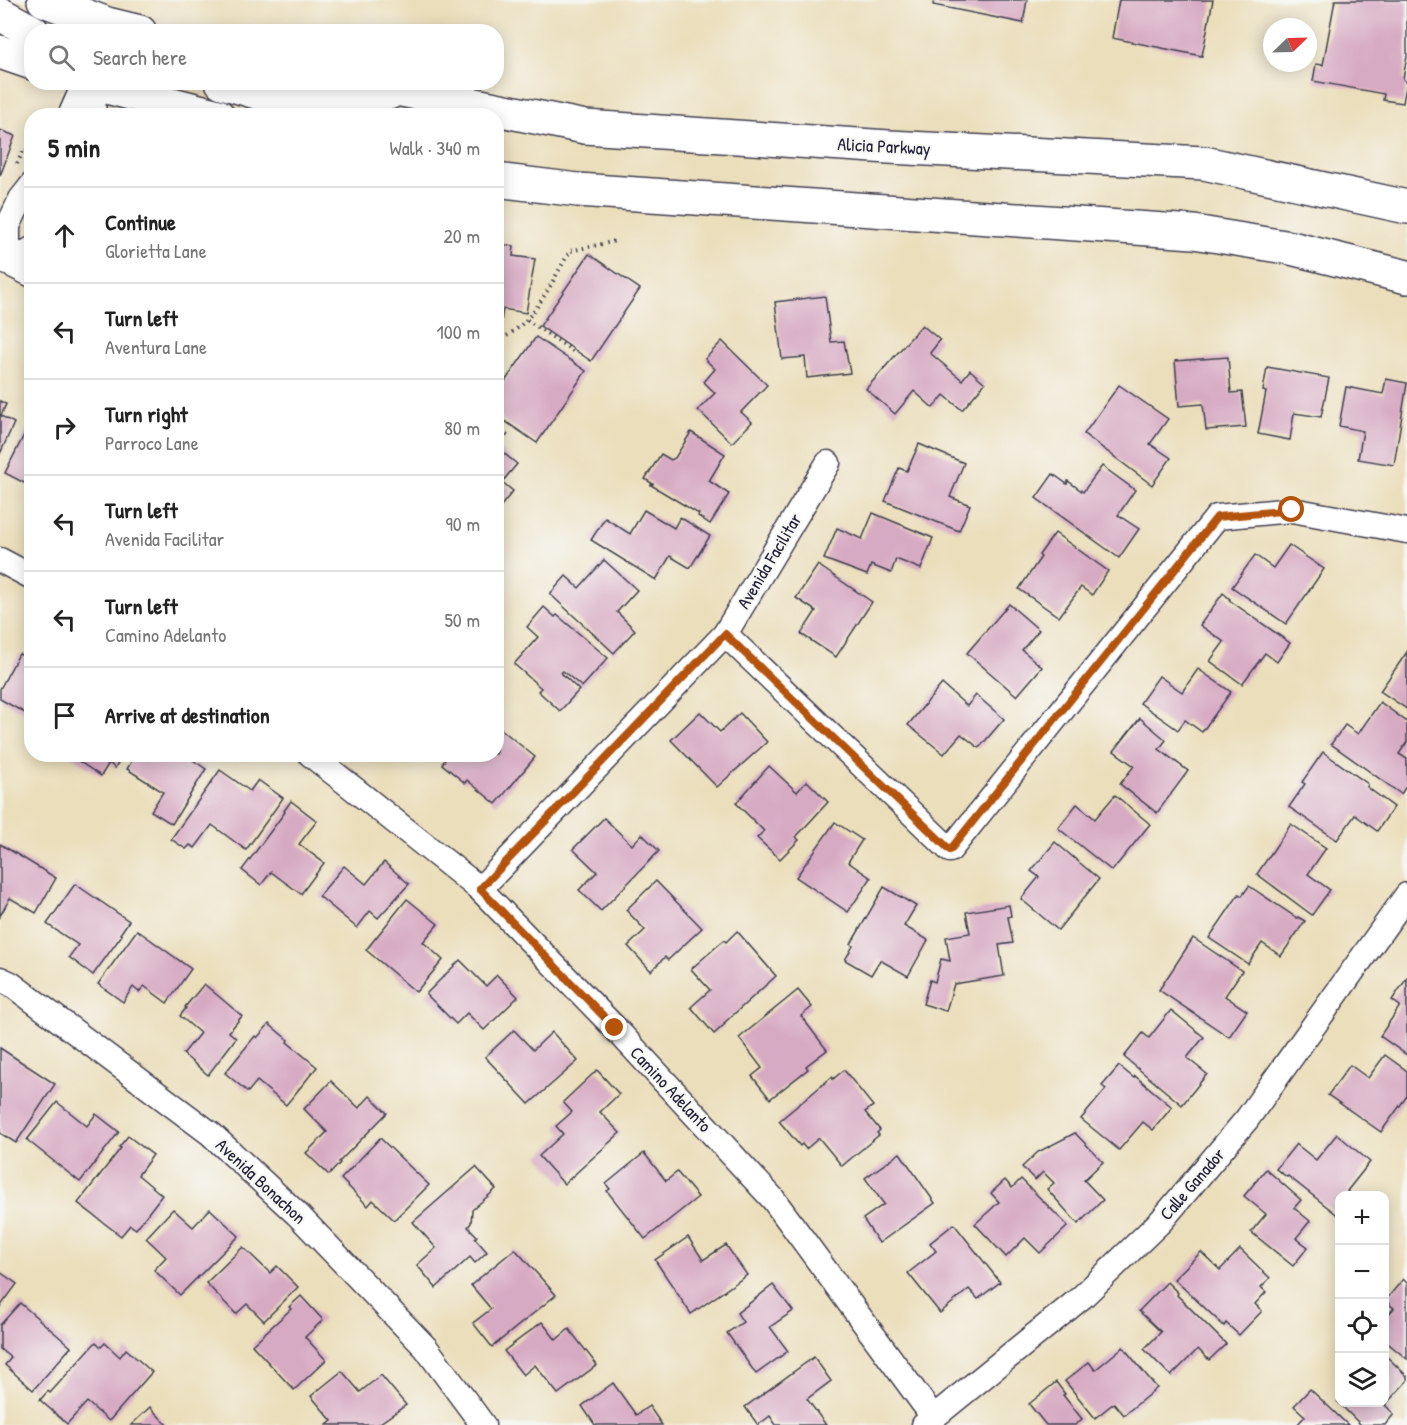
<!DOCTYPE html>
<meta charset="utf-8">
<style>
:root{--surface:#fff;--page:#f6f6f6;--text:#222;--muted:#767676;--line:#e0e0e0}
body{margin:0;font-family:"Patrick Hand",sans-serif;background:var(--page);color:var(--text)}
.controls{position:absolute;right:18px;bottom:18px;display:grid;overflow:hidden;border-radius:12px;box-shadow:0 3px 15px #0003}
.controls button{width:54px;height:54px;display:grid;place-items:center;padding:0;border:0;border-bottom:2px solid var(--line);background:var(--surface);color:var(--text);font:30px sans-serif}
.compass{position:absolute;left:1263px;top:18px;width:54px;height:54px;border-radius:50%;background:var(--surface);box-shadow:0 3px 15px #0003;rotate:67deg}
.stop{position:absolute;width:18px;height:18px;margin:-14px;border:4px solid #b45309;border-radius:50%;background:#fff}
.stop.end{background:#b45309;border-color:#fff;box-shadow:0 2px 6px #0008}
.list{margin:0;padding:0;list-style:none}
h2{display:flex;justify-content:space-between;align-items:center;height:78px;margin:0;padding:0 24px;font-size:26px}
h2 small{font-size:20px;font-weight:400;color:var(--muted)}
.list li{display:grid;grid-template-columns:39px 1fr auto;gap:18px;align-items:center;box-sizing:border-box;height:96px;padding:0 24px;border-top:2px solid var(--line)}
.list b{display:block;font-size:22px;white-space:nowrap}
.list p{margin:0;font-size:20px;white-space:nowrap;color:var(--muted)}
.list em{font-size:20px;font-style:normal;color:var(--muted)}
.icon{flex:none;width:33px;height:33px;fill:none;stroke:currentColor;stroke-width:2;stroke-linecap:round;stroke-linejoin:round}
.map{position:relative;flex:none;width:1407px;height:1425px;overflow:hidden}
.search{position:absolute;background:var(--surface);box-shadow:0 3px 15px #0003;left:24px;top:24px;width:480px;height:66px;display:flex;align-items:center;gap:15px;box-sizing:border-box;padding:0 21px;border-radius:24px;color:var(--muted);font-size:22px}
.panel{position:absolute;background:var(--surface);box-shadow:0 3px 15px #0003;left:24px;top:108px;width:480px;height:654px;border-radius:24px}
.map>svg:first-child{display:block}
.building{fill:#d7aac3}
.lines{fill:none;stroke-linecap:round;stroke-linejoin:round}
.minor-casing{stroke:#403e4e;stroke-width:27}
.primary-casing{stroke:#403e4e;stroke-width:36}
.path{stroke:#403e4e;stroke-width:4;stroke-dasharray:1.5 4.5;stroke-linecap:butt}
.minor{stroke:#fff;stroke-width:24}
.primary{stroke:#fff;stroke-width:33}
.route{stroke:#b45309;stroke-width:8}
.labels{text-anchor:middle;dominant-baseline:central;stroke-width:4.5;stroke-linejoin:round;paint-order:stroke}
.street-label{font-size:18px;fill:#22223b;stroke:#f6f6f2}
</style>
<div class="map">
<svg width="1407" height="1425" viewBox="0 0 1407 1425">
<rect width="100%" height="100%" fill="#f6f6f2"/>
<filter id="ink" filterUnits="userSpaceOnUse"><feTurbulence type="fractalNoise" baseFrequency=".0167" numOctaves="2"/><feDisplacementMap in="SourceGraphic" scale="12" xChannelSelector="R" yChannelSelector="G"/><feConvolveMatrix kernelMatrix="1 2 1 2 8 2 1 2 1" color-interpolation-filters="sRGB"/></filter>
<filter id="wash" filterUnits="userSpaceOnUse"><feTurbulence type="fractalNoise" baseFrequency=".008" numOctaves="4" result="noise"/><feDisplacementMap in="SourceGraphic" scale="24" xChannelSelector="R" yChannelSelector="G"/><feGaussianBlur stdDeviation="1.35" result="paint"/><feColorMatrix in="noise" values="0 0 0 0 0 0 0 0 0 0 0 0 0 0 0 0 0 1.4 0 .05"/><feComposite in="paint" operator="in"/></filter>
<g filter="url(#wash)">
<rect width="100%" height="100%" fill="#ebdebb"/>
<g id="blocks">
<g class="building">
<polygon points="934,0 1027,0 1023,23 933,5"/>
<polygon points="1119,0 1213,0 1202,56 1112,38"/>
<polygon points="1335,0 1407,0 1407,56 1403,79 1407,82 1403,103 1383,100 1384,94 1313,81 1316,64 1323,65"/>
<polygon points="0,130 15,136 0,176"/>
<polygon points="496,244 514,246 513,256 535,259 526,313 503,309 501,322 496,322"/>
<polygon points="589,254 640,289 591,361 540,326"/>
<polygon points="825,296 831,342 844,341 850,373 807,378 805,357 782,359 775,302"/>
<polygon points="922,325 940,340 930,353 962,380 970,370 985,383 962,410 944,395 933,408 914,391 895,414 866,389"/>
<polygon points="536,337 586,371 537,443 496,415 496,394"/>
<polygon points="722,341 767,385 741,412 752,422 732,443 698,410 715,393 704,382 715,369 705,359"/>
<polygon points="1228,357 1231,393 1242,392 1246,427 1206,430 1203,404 1179,406 1175,361"/>
<polygon points="1267,367 1329,378 1321,417 1294,413 1290,440 1258,434 1266,392 1263,391"/>
<polygon points="1386,379 1407,383 1394,465 1358,459 1363,431 1339,426 1346,387 1383,394"/>
<polygon points="1119,385 1168,419 1150,444 1171,458 1152,485 1084,434"/>
<polygon points="0,401 6,404 1,416 14,423 0,454"/>
<polygon points="27,429 32,432 32,487 5,473"/>
<polygon points="691,432 725,454 709,481 729,494 710,524 698,516 699,514 651,485 653,484 645,479 661,454 671,460 675,458"/>
<polygon points="919,444 964,463 950,497 970,505 959,531 885,501 899,468 907,471"/>
<polygon points="496,447 517,464 502,482 513,491 496,512"/>
<polygon points="1102,466 1135,490 1118,515 1139,529 1119,558 1036,498 1053,474 1067,484 1068,481 1083,492"/>
<polygon points="644,510 674,528 680,517 710,536 690,568 670,556 656,580 591,540 605,518 630,534"/>
<polygon points="873,513 933,538 921,569 896,559 891,573 871,565 867,575 824,559 837,528 862,539"/>
<polygon points="1055,533 1108,571 1092,595 1081,587 1059,617 1019,589 1041,557 1039,555"/>
<polygon points="1289,545 1324,569 1286,624 1232,587 1255,555 1273,568"/>
<polygon points="604,560 637,590 617,612 635,630 614,653 550,594 566,576 579,588"/>
<polygon points="818,565 872,602 836,657 801,634 816,611 796,598"/>
<polygon points="1223,593 1230,599 1229,600 1290,643 1277,662 1265,653 1242,684 1210,661 1224,642 1200,625"/>
<polygon points="1009,604 1039,630 1022,650 1042,667 1017,696 967,653"/>
<polygon points="544,607 555,617 557,615 608,658 582,687 563,671 561,673 579,690 560,711 538,691 541,688 514,664 538,637 527,627"/>
<polygon points="1407,652 1407,709 1380,691"/>
<polygon points="19,654 32,660 32,717 0,699 0,689"/>
<polygon points="1198,669 1231,692 1202,732 1185,720 1178,730 1140,703 1159,676 1182,692"/>
<polygon points="942,684 967,706 976,695 1004,719 979,748 961,734 944,754 908,725"/>
<polygon points="1380,702 1407,722 1407,742 1399,754 1407,759 1407,785 1401,794 1331,744 1345,725 1358,734"/>
<polygon points="700,712 720,732 740,713 767,742 717,787 671,740"/>
<polygon points="1140,718 1166,740 1159,749 1188,771 1157,813 1120,784 1134,766 1114,751"/>
<polygon points="496,725 535,757 496,804 467,780 465,783 442,764 449,754 496,754"/>
<polygon points="1323,752 1368,784 1367,787 1394,807 1377,831 1355,815 1337,840 1289,807 1305,784 1302,782"/>
<polygon points="68,754 123,754 115,768 109,763 101,776"/>
<polygon points="136,754 184,754 206,769 172,824 151,811 163,792 127,769"/>
<polygon points="769,766 797,792 807,781 828,802 796,837 799,840 780,859 757,838 764,831 736,803"/>
<polygon points="220,770 250,791 258,780 283,798 246,850 212,825 195,848 190,845 186,849 171,839"/>
<polygon points="1115,795 1150,824 1112,871 1058,828 1077,804 1095,819"/>
<polygon points="291,801 317,821 299,844 324,863 301,894 271,872 261,885 242,870 285,812 284,811"/>
<polygon points="604,818 632,845 642,834 659,851 601,911 579,890 597,872 573,849"/>
<polygon points="835,822 862,840 848,862 871,878 848,912 796,877"/>
<polygon points="1291,824 1326,848 1308,874 1330,890 1312,915 1257,874"/>
<polygon points="1055,842 1099,879 1058,930 1021,899 1039,877 1031,871"/>
<polygon points="0,844 56,878 36,913 10,898 0,916"/>
<polygon points="384,862 409,884 378,918 370,911 357,928 319,896 344,866 366,884"/>
<polygon points="656,881 702,928 668,960 665,957 651,971 628,946 645,930 626,910"/>
<polygon points="75,884 129,921 120,934 122,935 93,975 69,957 78,945 47,924"/>
<polygon points="1249,886 1297,918 1298,917 1305,921 1281,956 1262,943 1248,964 1209,938 1239,894 1242,896"/>
<polygon points="884,887 916,906 904,926 928,940 908,976 880,960 871,975 845,960 853,946 851,944"/>
<polygon points="407,899 438,924 423,942 443,960 416,992 366,950"/>
<polygon points="1009,905 1011,916 1008,917 1013,943 999,945 1004,976 954,984 946,1011 923,1004 930,980 935,982 941,959 950,961 946,937 970,933 966,912"/>
<polygon points="137,930 191,969 167,1003 144,986 139,992 133,987 123,1002 98,984"/>
<polygon points="737,931 776,976 724,1023 725,1024 714,1034 691,1007 710,990 691,969 724,940 726,942"/>
<polygon points="1193,938 1242,971 1225,996 1247,1011 1229,1037 1159,990"/>
<polygon points="460,960 486,986 497,975 518,997 484,1030 467,1013 456,1024 426,994"/>
<polygon points="1407,978 1407,1055 1380,1036 1400,1006 1392,1000"/>
<polygon points="204,984 242,1016 229,1032 236,1038 208,1075 183,1054 200,1033 180,1016 186,1008 185,1007"/>
<polygon points="798,990 812,1007 801,1016 827,1050 806,1066 808,1069 770,1099 752,1076 762,1068 739,1038"/>
<polygon points="1171,1010 1204,1037 1187,1058 1207,1074 1182,1105 1124,1057 1143,1033 1149,1038"/>
<polygon points="269,1024 288,1040 287,1042 317,1067 286,1105 257,1081 248,1092 225,1073 255,1036 257,1038"/>
<polygon points="514,1030 533,1050 552,1032 578,1061 529,1104 485,1057"/>
<polygon points="0,1048 55,1084 16,1143 0,1133"/>
<polygon points="1385,1055 1407,1071 1407,1096 1381,1132 1328,1095 1350,1065 1368,1078"/>
<polygon points="1119,1066 1134,1078 1135,1076 1172,1107 1153,1130 1143,1122 1119,1150 1081,1119 1106,1089 1102,1086"/>
<polygon points="597,1070 619,1094 600,1112 620,1133 564,1184 539,1156 563,1134 556,1126 572,1112 563,1102"/>
<polygon points="844,1070 873,1106 865,1112 880,1130 877,1133 879,1135 842,1166 819,1138 806,1149 802,1144 800,1146 779,1121 832,1077 833,1079"/>
<polygon points="331,1081 359,1108 370,1096 387,1113 339,1162 340,1163 329,1175 306,1153 327,1132 304,1109"/>
<polygon points="57,1102 87,1126 96,1114 119,1132 80,1182 27,1140"/>
<polygon points="1075,1133 1103,1162 1084,1180 1103,1200 1078,1224 1047,1189 1054,1183 1043,1172 1035,1180 1022,1167 1038,1152"/>
<polygon points="1337,1134 1370,1162 1347,1191 1352,1196 1340,1196 1340,1217 1288,1176 1287,1177 1276,1169 1296,1144 1316,1160"/>
<polygon points="128,1136 153,1155 138,1175 162,1195 136,1229 130,1225 121,1236 78,1203 121,1148 119,1147"/>
<polygon points="380,1138 429,1185 394,1220 373,1200 368,1206 341,1179"/>
<polygon points="644,1153 666,1181 677,1172 698,1197 645,1239 607,1191 610,1189 606,1184"/>
<polygon points="900,1153 935,1203 879,1243 863,1219 884,1204 865,1178"/>
<polygon points="476,1167 496,1189 472,1210 471,1223 468,1227 477,1236 475,1238 487,1252 475,1263 470,1257 436,1288 417,1265 436,1248 413,1222"/>
<polygon points="1266,1169 1301,1200 1294,1208 1310,1221 1296,1238 1308,1247 1293,1266 1251,1232 1266,1214 1244,1196"/>
<polygon points="1021,1179 1068,1226 1040,1253 1025,1238 1006,1257 975,1224 999,1202 991,1193 1005,1180 1012,1188"/>
<polygon points="173,1209 193,1227 210,1209 239,1236 180,1295 154,1270 166,1257 146,1238"/>
<polygon points="954,1224 1000,1282 978,1299 969,1289 940,1313 908,1273 936,1251 930,1243"/>
<polygon points="688,1237 703,1260 726,1245 747,1275 691,1314 655,1260"/>
<polygon points="243,1247 270,1273 277,1266 298,1287 264,1321 247,1304 236,1314 206,1283"/>
<polygon points="515,1249 556,1295 492,1347 473,1323 491,1309 471,1285"/>
<polygon points="1240,1249 1270,1278 1261,1287 1266,1292 1255,1304 1262,1311 1239,1335 1226,1323 1224,1326 1174,1279 1201,1252 1220,1270"/>
<polygon points="0,1272 17,1284 0,1307"/>
<polygon points="1403,1279 1407,1283 1407,1359 1384,1340 1384,1310 1389,1314 1394,1308 1385,1301"/>
<polygon points="1167,1282 1178,1293 1177,1295 1226,1344 1209,1360 1198,1349 1171,1376 1144,1349 1161,1332 1139,1311"/>
<polygon points="773,1285 793,1311 770,1327 788,1351 756,1374 727,1333 743,1322 737,1313"/>
<polygon points="301,1296 323,1320 305,1337 326,1360 294,1390 252,1345 291,1309 289,1307"/>
<polygon points="20,1303 71,1347 33,1390 5,1365 11,1358 0,1349 0,1325"/>
<polygon points="542,1322 556,1340 569,1329 597,1365 558,1394 535,1365 523,1375 504,1351"/>
<polygon points="96,1342 101,1347 105,1343 120,1357 126,1349 152,1372 109,1421 87,1402 67,1424 40,1400 48,1391 50,1393"/>
<polygon points="1123,1347 1157,1388 1124,1415 1114,1403 1095,1418 1065,1381 1089,1362 1095,1370"/>
<polygon points="1384,1354 1407,1376 1407,1381 1385,1405 1394,1414 1385,1425 1361,1425 1338,1402 1384,1402"/>
<polygon points="814,1357 831,1381 807,1399 826,1425 776,1425 770,1416 758,1425 745,1407"/>
<polygon points="342,1371 360,1392 381,1375 406,1405 377,1425 327,1425 332,1421 311,1396"/>
<polygon points="1056,1382 1065,1394 1063,1395 1082,1419 1075,1425 1046,1425 1029,1404"/>
<polygon points="613,1383 636,1415 649,1406 662,1425 595,1425 582,1406"/>
<polygon points="1310,1389 1348,1425 1297,1425 1305,1416 1294,1406"/>
<polygon points="150,1407 167,1425 131,1425"/>
</g>
</g>
</g>
<g filter="url(#ink)">
<use href="#blocks" fill-opacity="0" stroke="#403e4e" stroke-width="1.5"/>
<g class="lines">
<defs>
<g id="minor">
<polyline points="70,116 81,91 91,83 94,97 93,116"/>
<polyline points="32,185 21,199 8,226 8,262 32,249"/>
<polyline points="0,259 32,275"/>
<polyline points="0,560 32,577"/>
<polyline points="725,634 950,850 1217,517 1292,510 1407,531"/>
<polyline points="310,754 480,889 615,1028 773,1199 934,1418"/>
<polyline points="480,889 725,634 828,463"/>
<polyline points="0,979 11,984 211,1134 297,1214 426,1348 483,1425"/>
<polyline points="924,1425 1082,1297 1161,1221 1247,1119 1407,895"/>
</g>
<g id="primary">
<polyline points="44,0 107,24 140,32"/>
<polyline points="0,14 33,32"/>
<polyline points="0,52 32,63"/>
<polyline points="88,82 218,116"/>
<polyline points="222,82 300,105 389,93"/>
<polyline points="362,82 585,127 889,147 1204,163 1407,207"/>
<polyline points="496,180 578,190 1194,232 1291,248 1407,277"/>
</g>
</defs>
<use href="#minor" class="minor-casing"/>
<use href="#primary" class="primary-casing"/>
<g class="path">
<polyline points="17,164 24,149 32,150"/>
<polyline points="527,320 573,351"/>
<path d="M496,341C534,326 550,284 570,251L616,241"/>
<polyline points="496,429 508,436"/>
</g>
<use href="#minor" class="minor"/>
<use href="#primary" class="primary"/>
</g>
</g>
<g class="lines" filter="url(#ink)">
<polyline class="route" points="615,1028 480,889 725,634 950,850 1217,517 1292,510"/>
</g>
<g class="labels">
<g class="street-label">
<text transform="translate(884 146) rotate(3)">Alicia Parkway</text>
<text transform="translate(769 561) rotate(-59)">Avenida Facilitar</text>
<text transform="translate(671 1089) rotate(47)">Camino Adelanto</text>
<text transform="translate(261 1181) rotate(43)">Avenida Bonachon</text>
<text transform="translate(1192 1184) rotate(-49)">Calle Ganador</text>
</g>
</g>
</svg>
<div class="controls">
<button>+</button>
<button>−</button>
<button><svg class="icon" aria-label="locate" viewBox="0 0 24 24"><circle cx="12" cy="12" r="6"/><path d="M12 2v4M12 18v4M2 12h4M18 12h4"/></svg></button>
<button><svg class="icon" aria-label="layers" viewBox="0 0 24 24"><path d="M12 4l9 5-9 5-9-5zM3 14l9 5 9-5"/></svg></button>
</div>
<svg class="compass" viewBox="-18 -18 36 36"><path d="M0-13l5 13h-10z" fill="#e53935"/><path d="M0 13l5-13h-10z" fill="#767676"/></svg>
<div class="stop" style="left:1292px;top:510px"></div>
<div class="stop end" style="left:615px;top:1028px"></div>
<div class="search"><svg class="icon" aria-label="search" viewBox="0 0 24 24"><circle cx="10" cy="10" r="6"/><path d="M15 15l6 6"/></svg>Search here</div>
<section class="panel">
<h2>5 min<small>Walk · 340 m</small></h2>
<ul class="list">
<li><svg class="icon" aria-label="ahead" viewBox="0 0 24 24"><path d="M12 20V5M6 11l6-6 6 6"/></svg><div><b>Continue</b><p>Glorietta Lane</p></div><em>20 m</em></li>
<li><svg class="icon" aria-label="left" viewBox="0 0 24 24"><path d="M17 20v-9H6M10 6l-5 5 5 5"/></svg><div><b>Turn left</b><p>Aventura Lane</p></div><em>100 m</em></li>
<li><svg class="icon" aria-label="right" viewBox="0 0 24 24"><path d="M7 20v-9h11M14 6l5 5-5 5"/></svg><div><b>Turn right</b><p>Parroco Lane</p></div><em>80 m</em></li>
<li><svg class="icon" aria-label="left" viewBox="0 0 24 24"><path d="M17 20v-9H6M10 6l-5 5 5 5"/></svg><div><b>Turn left</b><p>Avenida Facilitar</p></div><em>90 m</em></li>
<li><svg class="icon" aria-label="left" viewBox="0 0 24 24"><path d="M17 20v-9H6M10 6l-5 5 5 5"/></svg><div><b>Turn left</b><p>Camino Adelanto</p></div><em>50 m</em></li>
<li><svg class="icon" aria-label="arrive" viewBox="0 0 24 24"><path d="M6 21V4h12l-3 4 3 4H6"/></svg><div><b>Arrive at destination</b></div></li>
</ul>
</section>
</div>
